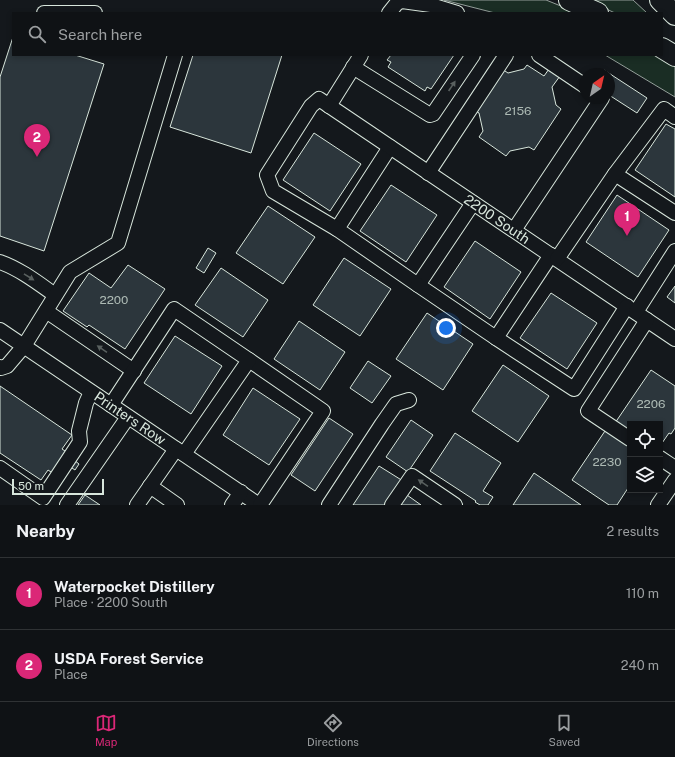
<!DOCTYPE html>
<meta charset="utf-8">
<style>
:root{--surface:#0f1215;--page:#181b1e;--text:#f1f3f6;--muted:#9b9ea0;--line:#2f3234;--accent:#db2777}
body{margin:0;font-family:"Public Sans",sans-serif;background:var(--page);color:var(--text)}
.controls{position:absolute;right:12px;bottom:12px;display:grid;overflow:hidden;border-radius:0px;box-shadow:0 2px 6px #0003}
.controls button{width:36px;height:36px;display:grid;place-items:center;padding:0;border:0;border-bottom:1px solid var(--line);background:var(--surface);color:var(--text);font:20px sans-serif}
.compass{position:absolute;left:579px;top:68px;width:36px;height:36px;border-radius:50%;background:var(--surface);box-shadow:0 2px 6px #0003;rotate:34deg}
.scale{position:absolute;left:12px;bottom:10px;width:92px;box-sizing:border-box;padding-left:4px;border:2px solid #d8e6dc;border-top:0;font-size:11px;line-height:14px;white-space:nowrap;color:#d8e6dc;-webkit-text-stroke:3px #14181c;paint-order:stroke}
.you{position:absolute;left:446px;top:328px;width:14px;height:14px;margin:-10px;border:3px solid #fff;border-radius:50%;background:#1a73e8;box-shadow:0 0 0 6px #1a73e833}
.badge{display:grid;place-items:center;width:26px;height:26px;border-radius:50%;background:var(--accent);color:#fff;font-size:13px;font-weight:700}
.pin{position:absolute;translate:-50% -33px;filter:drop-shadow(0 1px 2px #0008)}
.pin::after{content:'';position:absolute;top:21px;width:14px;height:12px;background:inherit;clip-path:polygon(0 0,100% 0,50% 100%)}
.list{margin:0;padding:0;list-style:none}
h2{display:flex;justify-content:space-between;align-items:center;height:52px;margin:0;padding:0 16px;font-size:17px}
h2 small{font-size:13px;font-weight:400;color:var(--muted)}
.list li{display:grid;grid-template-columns:26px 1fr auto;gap:12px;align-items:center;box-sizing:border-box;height:72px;padding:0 16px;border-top:1px solid var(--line)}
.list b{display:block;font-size:15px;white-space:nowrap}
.list p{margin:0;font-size:13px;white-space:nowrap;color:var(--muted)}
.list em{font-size:13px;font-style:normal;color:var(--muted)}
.icon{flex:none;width:22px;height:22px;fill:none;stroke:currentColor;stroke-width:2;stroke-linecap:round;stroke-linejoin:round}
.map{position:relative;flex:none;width:675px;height:505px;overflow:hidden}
.search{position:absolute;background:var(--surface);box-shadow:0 2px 6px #0003;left:12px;right:12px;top:12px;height:44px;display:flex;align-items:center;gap:10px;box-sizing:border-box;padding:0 14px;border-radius:0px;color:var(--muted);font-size:15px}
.sheet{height:196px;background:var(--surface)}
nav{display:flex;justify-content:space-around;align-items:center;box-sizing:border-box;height:56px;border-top:1px solid var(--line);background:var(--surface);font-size:11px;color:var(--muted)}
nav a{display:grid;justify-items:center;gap:2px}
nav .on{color:var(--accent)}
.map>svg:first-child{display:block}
.green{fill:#1a2d24;stroke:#939e99}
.building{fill:#2c363c;stroke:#d8e6dc}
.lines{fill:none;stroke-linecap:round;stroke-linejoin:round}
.minor-casing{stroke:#d8e6dc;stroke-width:16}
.highway-casing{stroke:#d8e6dc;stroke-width:22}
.minor{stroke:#14181c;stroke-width:14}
.highway{stroke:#14181c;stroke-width:20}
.oneway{fill:#59605f}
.labels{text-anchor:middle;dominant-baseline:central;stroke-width:3;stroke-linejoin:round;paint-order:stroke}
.number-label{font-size:12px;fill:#adbab4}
.street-label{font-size:14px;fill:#d8e6dc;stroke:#14181c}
</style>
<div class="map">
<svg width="675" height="505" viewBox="0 0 675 505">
<rect width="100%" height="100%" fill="#14181c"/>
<g class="green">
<polygon points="444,0 546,0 578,13 495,13"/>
<polygon points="587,0 633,0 647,13 615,13"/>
<polygon points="605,55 657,55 675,66 675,97"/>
</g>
<g class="building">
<polygon points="13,37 13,55 75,55 104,64 44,251 0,236 0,77"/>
<polygon points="193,55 282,55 251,153 170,127"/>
<polygon points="391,55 454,55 431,89 427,87 425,91 388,67 391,62 387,60"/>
<polygon points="527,65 544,76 549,69 560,76 552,87 556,105 561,109 534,150 529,147 510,151 506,156 479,137 483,131 479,113 474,110 502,69 508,73 524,69"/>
<polygon points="604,70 647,98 637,113 609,95 609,74 601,74"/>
<polygon points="666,124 675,129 675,197 635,170"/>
<polygon points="314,133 361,164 330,211 283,180"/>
<polygon points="391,185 437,215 406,262 360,231"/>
<polygon points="617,195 669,230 638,277 586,242"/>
<polygon points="268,206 315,237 283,284 236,253"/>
<polygon points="475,241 521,272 490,319 444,287"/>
<polygon points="208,248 216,253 204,273 196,268"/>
<polygon points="344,258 391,289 360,336 313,305"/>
<polygon points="128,265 165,289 125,349 89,325 87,327 63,311 89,273 111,288"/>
<polygon points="221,268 268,300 243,337 195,305"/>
<polygon points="675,286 675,303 667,297"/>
<polygon points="551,293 597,323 567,369 520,338"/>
<polygon points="427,313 473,344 443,390 396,359"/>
<polygon points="299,321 345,352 320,390 274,359"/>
<polygon points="175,336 222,366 191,414 144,383"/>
<polygon points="368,361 391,376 372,403 350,388"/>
<polygon points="503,365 549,396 518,442 472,411"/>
<polygon points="651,370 675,386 675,428 671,434 669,433 660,446 660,424 630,424 630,432 615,423"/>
<polygon points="0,386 72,435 62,449 68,453 54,474 48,470 41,480 0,453"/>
<polygon points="253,388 300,419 269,465 223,435"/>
<polygon points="329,418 353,434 315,491 291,475"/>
<polygon points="411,420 433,435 408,472 386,457"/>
<polygon points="607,428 630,444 630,485 617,505 609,505 572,480"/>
<polygon points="455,433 501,463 483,491 493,497 488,505 480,505 475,502 476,501 430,471"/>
<polygon points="74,460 79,464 75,470 69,466"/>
<polygon points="379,466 403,481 387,505 353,505"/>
<polygon points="534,473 581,505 513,505"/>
<polygon points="85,495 100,505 78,505"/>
<polygon points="407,495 421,505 400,505"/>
</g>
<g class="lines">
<defs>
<g id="minor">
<polyline points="44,13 95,13"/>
<polyline points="389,13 397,3 402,1 431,5 457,13"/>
<polyline points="539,55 585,86"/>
<polyline points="353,67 430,115 433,114 473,55"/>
<polyline points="329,106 361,55"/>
<polyline points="390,147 337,229 418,285 473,203"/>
<polyline points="428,173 506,55"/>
<polyline points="615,174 675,213"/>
<polyline points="337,229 273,191 267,175 311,106 319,99 675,339"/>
<polyline points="514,230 602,98"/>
<polyline points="551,255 496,338 574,389 627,306"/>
<polyline points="557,259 615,174 664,109 675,117"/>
<path d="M0,262C20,269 38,283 55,295"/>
<polyline points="418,285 496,338"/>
<polyline points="46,311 134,371"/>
<polyline points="636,312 675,251"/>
<polyline points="0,330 259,505"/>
<polyline points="249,360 323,411 260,505"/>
<polyline points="0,367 1,368 7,366 24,346 70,272 118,243 175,55"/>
<polyline points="111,405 174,309 249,360 184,454"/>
<polyline points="630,439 588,411 647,320"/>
<polyline points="660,458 675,468"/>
<polyline points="0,468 43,498 80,442 79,431 86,403 91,392"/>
<polyline points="150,486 177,505"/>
<polyline points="67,505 128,417"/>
<polyline points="137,505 176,449"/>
<polyline points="232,505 241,492"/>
<polyline points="329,505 382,424 396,404 409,400"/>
<polyline points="392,505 412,476 455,505"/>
<polyline points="658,505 675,480"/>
</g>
<g id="highway">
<polyline points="569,0 598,13"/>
<polyline points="660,0 675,15"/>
<polyline points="662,48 675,56"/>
</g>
</defs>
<use href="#minor" class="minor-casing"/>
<use href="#highway" class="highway-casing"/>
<use href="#minor" class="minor"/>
<use href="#highway" class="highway"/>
</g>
<defs><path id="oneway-solid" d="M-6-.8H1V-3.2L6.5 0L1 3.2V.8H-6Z"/></defs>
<g class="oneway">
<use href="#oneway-solid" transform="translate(452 86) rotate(-56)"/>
<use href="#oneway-solid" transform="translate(29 277) rotate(32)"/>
<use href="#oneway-solid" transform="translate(102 349) rotate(-146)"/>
<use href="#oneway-solid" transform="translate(423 483) rotate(-146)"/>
</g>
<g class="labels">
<g class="number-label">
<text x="518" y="111">2156</text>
<text x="114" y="300">2200</text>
<text x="651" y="404">2206</text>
<text x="607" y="462">2230</text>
</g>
<g class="street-label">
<text transform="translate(497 219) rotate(34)">2200 South</text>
<text transform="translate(130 418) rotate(34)">Printers Row</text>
</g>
</g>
</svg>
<div class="controls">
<button><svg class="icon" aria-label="locate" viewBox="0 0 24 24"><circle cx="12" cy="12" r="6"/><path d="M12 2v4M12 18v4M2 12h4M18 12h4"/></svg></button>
<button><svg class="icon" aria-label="layers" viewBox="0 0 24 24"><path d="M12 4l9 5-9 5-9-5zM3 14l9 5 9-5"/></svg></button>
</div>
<svg class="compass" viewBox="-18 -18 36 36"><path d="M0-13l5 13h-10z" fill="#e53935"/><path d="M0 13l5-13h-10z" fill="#9b9ea0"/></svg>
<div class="scale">50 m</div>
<div class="you"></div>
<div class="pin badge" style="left:627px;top:236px">1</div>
<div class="pin badge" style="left:37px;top:157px">2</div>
<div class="search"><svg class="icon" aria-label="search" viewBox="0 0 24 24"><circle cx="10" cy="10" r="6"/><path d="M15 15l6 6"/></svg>Search here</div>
</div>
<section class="sheet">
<h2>Nearby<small>2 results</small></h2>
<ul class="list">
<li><span class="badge">1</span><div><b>Waterpocket Distillery</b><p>Place · 2200 South</p></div><em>110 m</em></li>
<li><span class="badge">2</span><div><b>USDA Forest Service</b><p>Place</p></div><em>240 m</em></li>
</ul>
</section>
<nav>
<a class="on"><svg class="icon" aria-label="map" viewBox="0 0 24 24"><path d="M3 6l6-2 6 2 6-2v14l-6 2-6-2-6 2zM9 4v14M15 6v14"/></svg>Map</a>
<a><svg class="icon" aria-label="directions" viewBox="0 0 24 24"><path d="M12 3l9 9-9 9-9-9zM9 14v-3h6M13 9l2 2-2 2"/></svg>Directions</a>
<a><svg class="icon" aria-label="saved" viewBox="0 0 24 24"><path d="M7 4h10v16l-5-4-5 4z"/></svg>Saved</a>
</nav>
